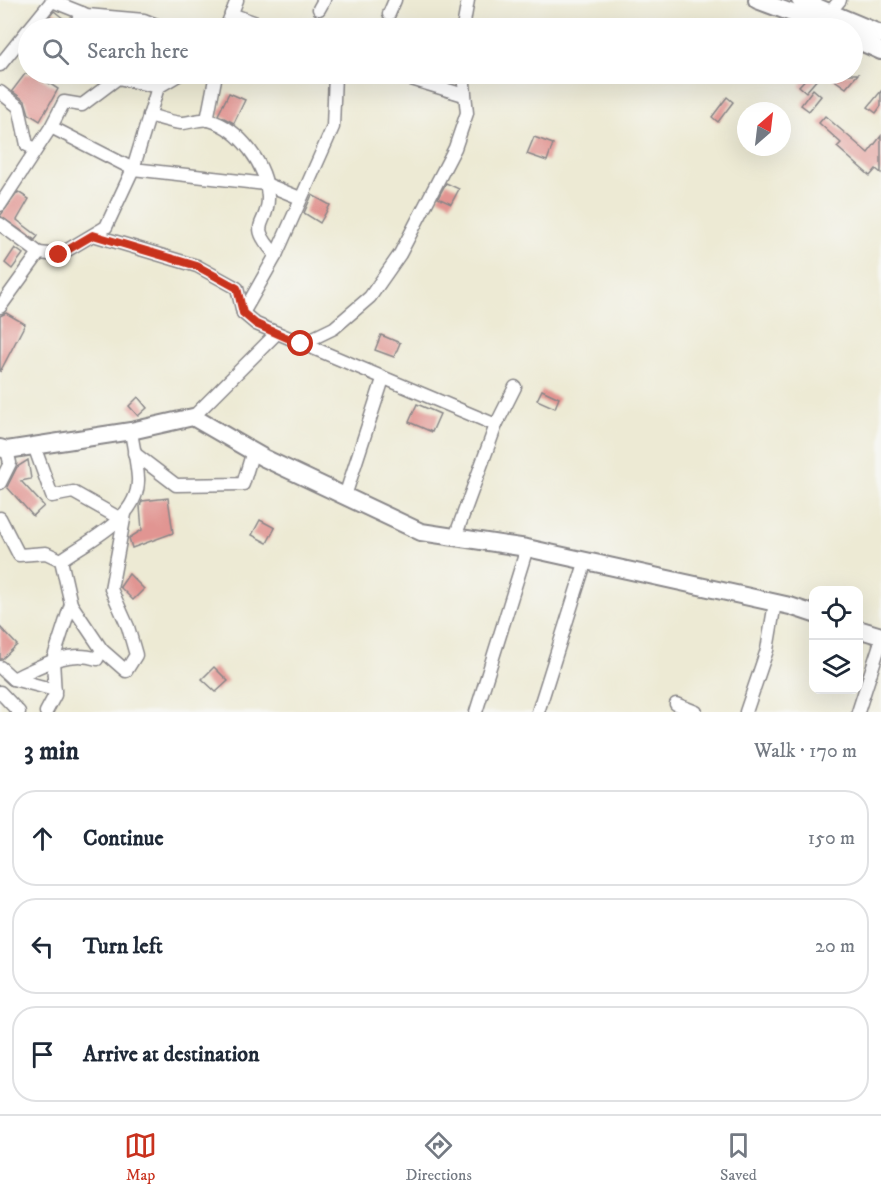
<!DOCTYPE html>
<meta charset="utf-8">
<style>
:root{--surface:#fff;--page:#f2f2f3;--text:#1f2937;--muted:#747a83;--line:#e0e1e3;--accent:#c8321e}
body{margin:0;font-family:"IM FELL DW Pica",serif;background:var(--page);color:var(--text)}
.controls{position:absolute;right:18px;bottom:18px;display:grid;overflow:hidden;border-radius:12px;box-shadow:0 6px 24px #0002}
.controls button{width:54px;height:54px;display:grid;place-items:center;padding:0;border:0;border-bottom:2px solid var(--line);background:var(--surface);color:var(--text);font:30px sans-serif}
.compass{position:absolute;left:737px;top:102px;width:54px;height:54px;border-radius:50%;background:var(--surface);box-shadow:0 6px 24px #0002;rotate:28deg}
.stop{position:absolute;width:18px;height:18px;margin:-14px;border:4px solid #c8321e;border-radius:50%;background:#fff}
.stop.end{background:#c8321e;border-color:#fff;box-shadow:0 2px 6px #0008}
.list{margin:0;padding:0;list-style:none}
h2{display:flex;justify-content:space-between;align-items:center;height:78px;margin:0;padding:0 24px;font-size:26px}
h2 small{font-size:20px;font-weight:400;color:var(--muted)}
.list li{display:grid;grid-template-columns:39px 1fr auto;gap:18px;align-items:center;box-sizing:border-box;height:96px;margin:0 12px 12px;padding:0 12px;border:2px solid var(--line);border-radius:24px}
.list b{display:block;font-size:22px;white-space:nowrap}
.list em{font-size:20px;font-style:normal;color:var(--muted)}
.icon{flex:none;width:33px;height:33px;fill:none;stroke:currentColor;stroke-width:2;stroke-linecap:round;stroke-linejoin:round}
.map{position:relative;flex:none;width:881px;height:712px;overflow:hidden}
.search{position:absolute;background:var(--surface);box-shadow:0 6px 24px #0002;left:18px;right:18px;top:18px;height:66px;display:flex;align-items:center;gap:15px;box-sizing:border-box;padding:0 21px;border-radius:33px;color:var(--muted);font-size:22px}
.sheet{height:402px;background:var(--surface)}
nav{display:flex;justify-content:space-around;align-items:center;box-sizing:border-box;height:84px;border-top:2px solid var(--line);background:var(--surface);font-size:16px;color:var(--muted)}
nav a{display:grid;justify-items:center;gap:3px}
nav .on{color:var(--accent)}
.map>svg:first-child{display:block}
.building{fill:#e19592}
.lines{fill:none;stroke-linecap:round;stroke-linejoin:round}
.street-casing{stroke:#888688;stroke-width:15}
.secondary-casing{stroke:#888688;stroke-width:20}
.street{stroke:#fff;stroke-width:12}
.secondary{stroke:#fff;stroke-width:16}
.route{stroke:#c8321e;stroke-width:8}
</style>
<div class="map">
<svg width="881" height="712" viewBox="0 0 881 712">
<rect width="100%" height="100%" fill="#f6f6f2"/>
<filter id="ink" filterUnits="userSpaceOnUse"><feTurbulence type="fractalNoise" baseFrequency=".0167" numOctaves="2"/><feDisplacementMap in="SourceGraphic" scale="12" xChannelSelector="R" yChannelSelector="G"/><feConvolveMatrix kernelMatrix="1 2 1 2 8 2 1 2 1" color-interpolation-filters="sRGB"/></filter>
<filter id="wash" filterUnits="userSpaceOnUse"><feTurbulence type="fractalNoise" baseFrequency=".008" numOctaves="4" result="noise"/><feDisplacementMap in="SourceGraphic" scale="24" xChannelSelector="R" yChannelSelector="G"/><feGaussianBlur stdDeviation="1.35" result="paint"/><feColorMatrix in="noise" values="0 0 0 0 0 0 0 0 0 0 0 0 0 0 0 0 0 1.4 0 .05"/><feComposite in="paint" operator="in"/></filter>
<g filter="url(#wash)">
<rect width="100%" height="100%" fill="#edead4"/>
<g id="blocks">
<g class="building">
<polygon points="54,11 64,19 57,28 46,28 42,26"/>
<polygon points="25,74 35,74 58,89 40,121 29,114 25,101 12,91"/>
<polygon points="810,74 819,77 806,92 799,86"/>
<polygon points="826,74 858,74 846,88"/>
<polygon points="813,89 821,96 809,111 801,105"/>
<polygon points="881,91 881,106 876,113 868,107"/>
<polygon points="229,93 245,100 234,123 218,115"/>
<polygon points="727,97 733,102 718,122 712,117"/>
<polygon points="825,116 868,153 881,136 881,173 876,169 870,176 837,147 841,143 819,123"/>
<polygon points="534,137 553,144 547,161 527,154"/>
<polygon points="446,183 459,189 451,204 438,198"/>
<polygon points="18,192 29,199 17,220 38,236 35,240 0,216"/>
<polygon points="312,195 330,205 320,223 304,213"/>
<polygon points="15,248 23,254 12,269 5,263"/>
<polygon points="6,313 25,324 0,372 0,316"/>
<polygon points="381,335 400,343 394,357 375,350"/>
<polygon points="542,390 559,398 555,408 537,400"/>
<polygon points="138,397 147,408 138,416 129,406"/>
<polygon points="417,404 440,414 432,432 409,422"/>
<polygon points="28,460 31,479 21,481 44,506 33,516 7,487 17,467"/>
<polygon points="168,498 173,533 132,548 129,538 142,530 140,506 142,501"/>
<polygon points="260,520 275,528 267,543 252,535"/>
<polygon points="129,574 144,589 133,600 120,587"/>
<polygon points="0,627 17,645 2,659 0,659"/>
<polygon points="214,667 228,681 216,692 202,679"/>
</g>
</g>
</g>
<g filter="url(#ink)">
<use href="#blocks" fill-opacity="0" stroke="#888688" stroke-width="1.5"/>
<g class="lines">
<defs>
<g id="street">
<polyline points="319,9 324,0"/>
<polyline points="830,12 840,0"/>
<polyline points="231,14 270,28"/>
<polyline points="389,14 395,0"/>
<polyline points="30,28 52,1 87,15 144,20 164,28"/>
<polyline points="73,28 82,13"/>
<polyline points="226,28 237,0"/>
<polyline points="463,28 468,0"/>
<polyline points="0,65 28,30"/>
<polyline points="180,74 158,87 133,169 266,184 300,198"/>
<polyline points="395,74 464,95"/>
<polyline points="0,92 19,107 27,145 36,149"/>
<path d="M149,115C159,118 171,122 181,123C190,123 200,118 209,120C240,129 267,165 268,197C269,227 245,221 276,255"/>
<polyline points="207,120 216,74"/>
<polyline points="51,127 64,102 82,105 118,78 158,87"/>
<polyline points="0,205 51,127 133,169 106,227 59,255 39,253"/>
<polyline points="0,224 39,253 0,307"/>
<polyline points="93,235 197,266 237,288 243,313 256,324 496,425 515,387"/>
<polyline points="243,313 276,255 333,127 335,74"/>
<polyline points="301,344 334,328 370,297 400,254 455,148 467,113 463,74"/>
<polyline points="193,417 276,334"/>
<polyline points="34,446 52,496 73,492 119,518"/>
<polyline points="134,453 176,485 243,484 253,451"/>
<polyline points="0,483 10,463 7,450"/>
<polyline points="345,496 383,379"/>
<path d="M0,518L19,555L46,553L61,560C90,539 140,518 138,478C137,462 133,446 131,431"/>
<polyline points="455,537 496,425"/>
<polyline points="71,604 102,650 126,671 136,655 128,627 111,589 125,514"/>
<path d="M0,667L13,679C40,666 68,649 97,659L102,650"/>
<polyline points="13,679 55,690"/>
<polyline points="0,692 19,712"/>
<polyline points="676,704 696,712"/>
<polyline points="46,712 55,695 53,660 71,604 61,560"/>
<polyline points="476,712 527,548"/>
<polyline points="538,712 586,560"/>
<polyline points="746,712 767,650 775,603"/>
<polyline points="858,712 881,641"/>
</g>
<g id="secondary">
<polyline points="757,0 832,28"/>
<polyline points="800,0 881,34"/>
<polyline points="852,38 881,51"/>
<polyline points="0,448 7,450 131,431 193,417 264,458 421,532 527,548 790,606 814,614"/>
<polyline points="858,629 881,636"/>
</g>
</defs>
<use href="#street" class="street-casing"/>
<use href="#secondary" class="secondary-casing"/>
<use href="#street" class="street"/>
<use href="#secondary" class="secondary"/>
</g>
</g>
<g class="lines" filter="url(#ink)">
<polyline class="route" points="59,255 93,235 197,266 237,288 243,313 256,324 301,344"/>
</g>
</svg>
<div class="controls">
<button><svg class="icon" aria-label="locate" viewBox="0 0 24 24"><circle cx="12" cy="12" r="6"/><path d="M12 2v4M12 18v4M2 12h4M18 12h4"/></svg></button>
<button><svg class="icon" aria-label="layers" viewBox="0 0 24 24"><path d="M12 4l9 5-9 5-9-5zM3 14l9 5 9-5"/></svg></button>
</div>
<svg class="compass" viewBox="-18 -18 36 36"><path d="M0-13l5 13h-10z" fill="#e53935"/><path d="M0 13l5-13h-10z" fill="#747a83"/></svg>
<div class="stop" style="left:301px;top:344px"></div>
<div class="stop end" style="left:59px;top:255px"></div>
<div class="search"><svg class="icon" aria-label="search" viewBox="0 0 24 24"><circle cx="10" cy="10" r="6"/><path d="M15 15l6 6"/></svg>Search here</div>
</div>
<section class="sheet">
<h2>3 min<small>Walk · 170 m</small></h2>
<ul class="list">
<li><svg class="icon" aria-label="ahead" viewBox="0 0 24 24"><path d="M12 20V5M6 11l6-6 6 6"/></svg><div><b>Continue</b></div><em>150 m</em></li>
<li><svg class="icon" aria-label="left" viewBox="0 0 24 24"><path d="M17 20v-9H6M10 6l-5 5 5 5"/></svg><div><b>Turn left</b></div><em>20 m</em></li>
<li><svg class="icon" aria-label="arrive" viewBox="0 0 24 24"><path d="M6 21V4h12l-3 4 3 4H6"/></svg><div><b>Arrive at destination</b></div></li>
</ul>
</section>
<nav>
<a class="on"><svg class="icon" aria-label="map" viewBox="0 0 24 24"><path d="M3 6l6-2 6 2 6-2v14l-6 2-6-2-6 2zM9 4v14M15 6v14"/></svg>Map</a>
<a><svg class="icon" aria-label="directions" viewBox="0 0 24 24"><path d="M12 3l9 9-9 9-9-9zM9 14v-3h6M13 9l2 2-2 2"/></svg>Directions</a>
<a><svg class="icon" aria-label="saved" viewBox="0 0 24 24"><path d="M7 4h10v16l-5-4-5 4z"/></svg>Saved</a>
</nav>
